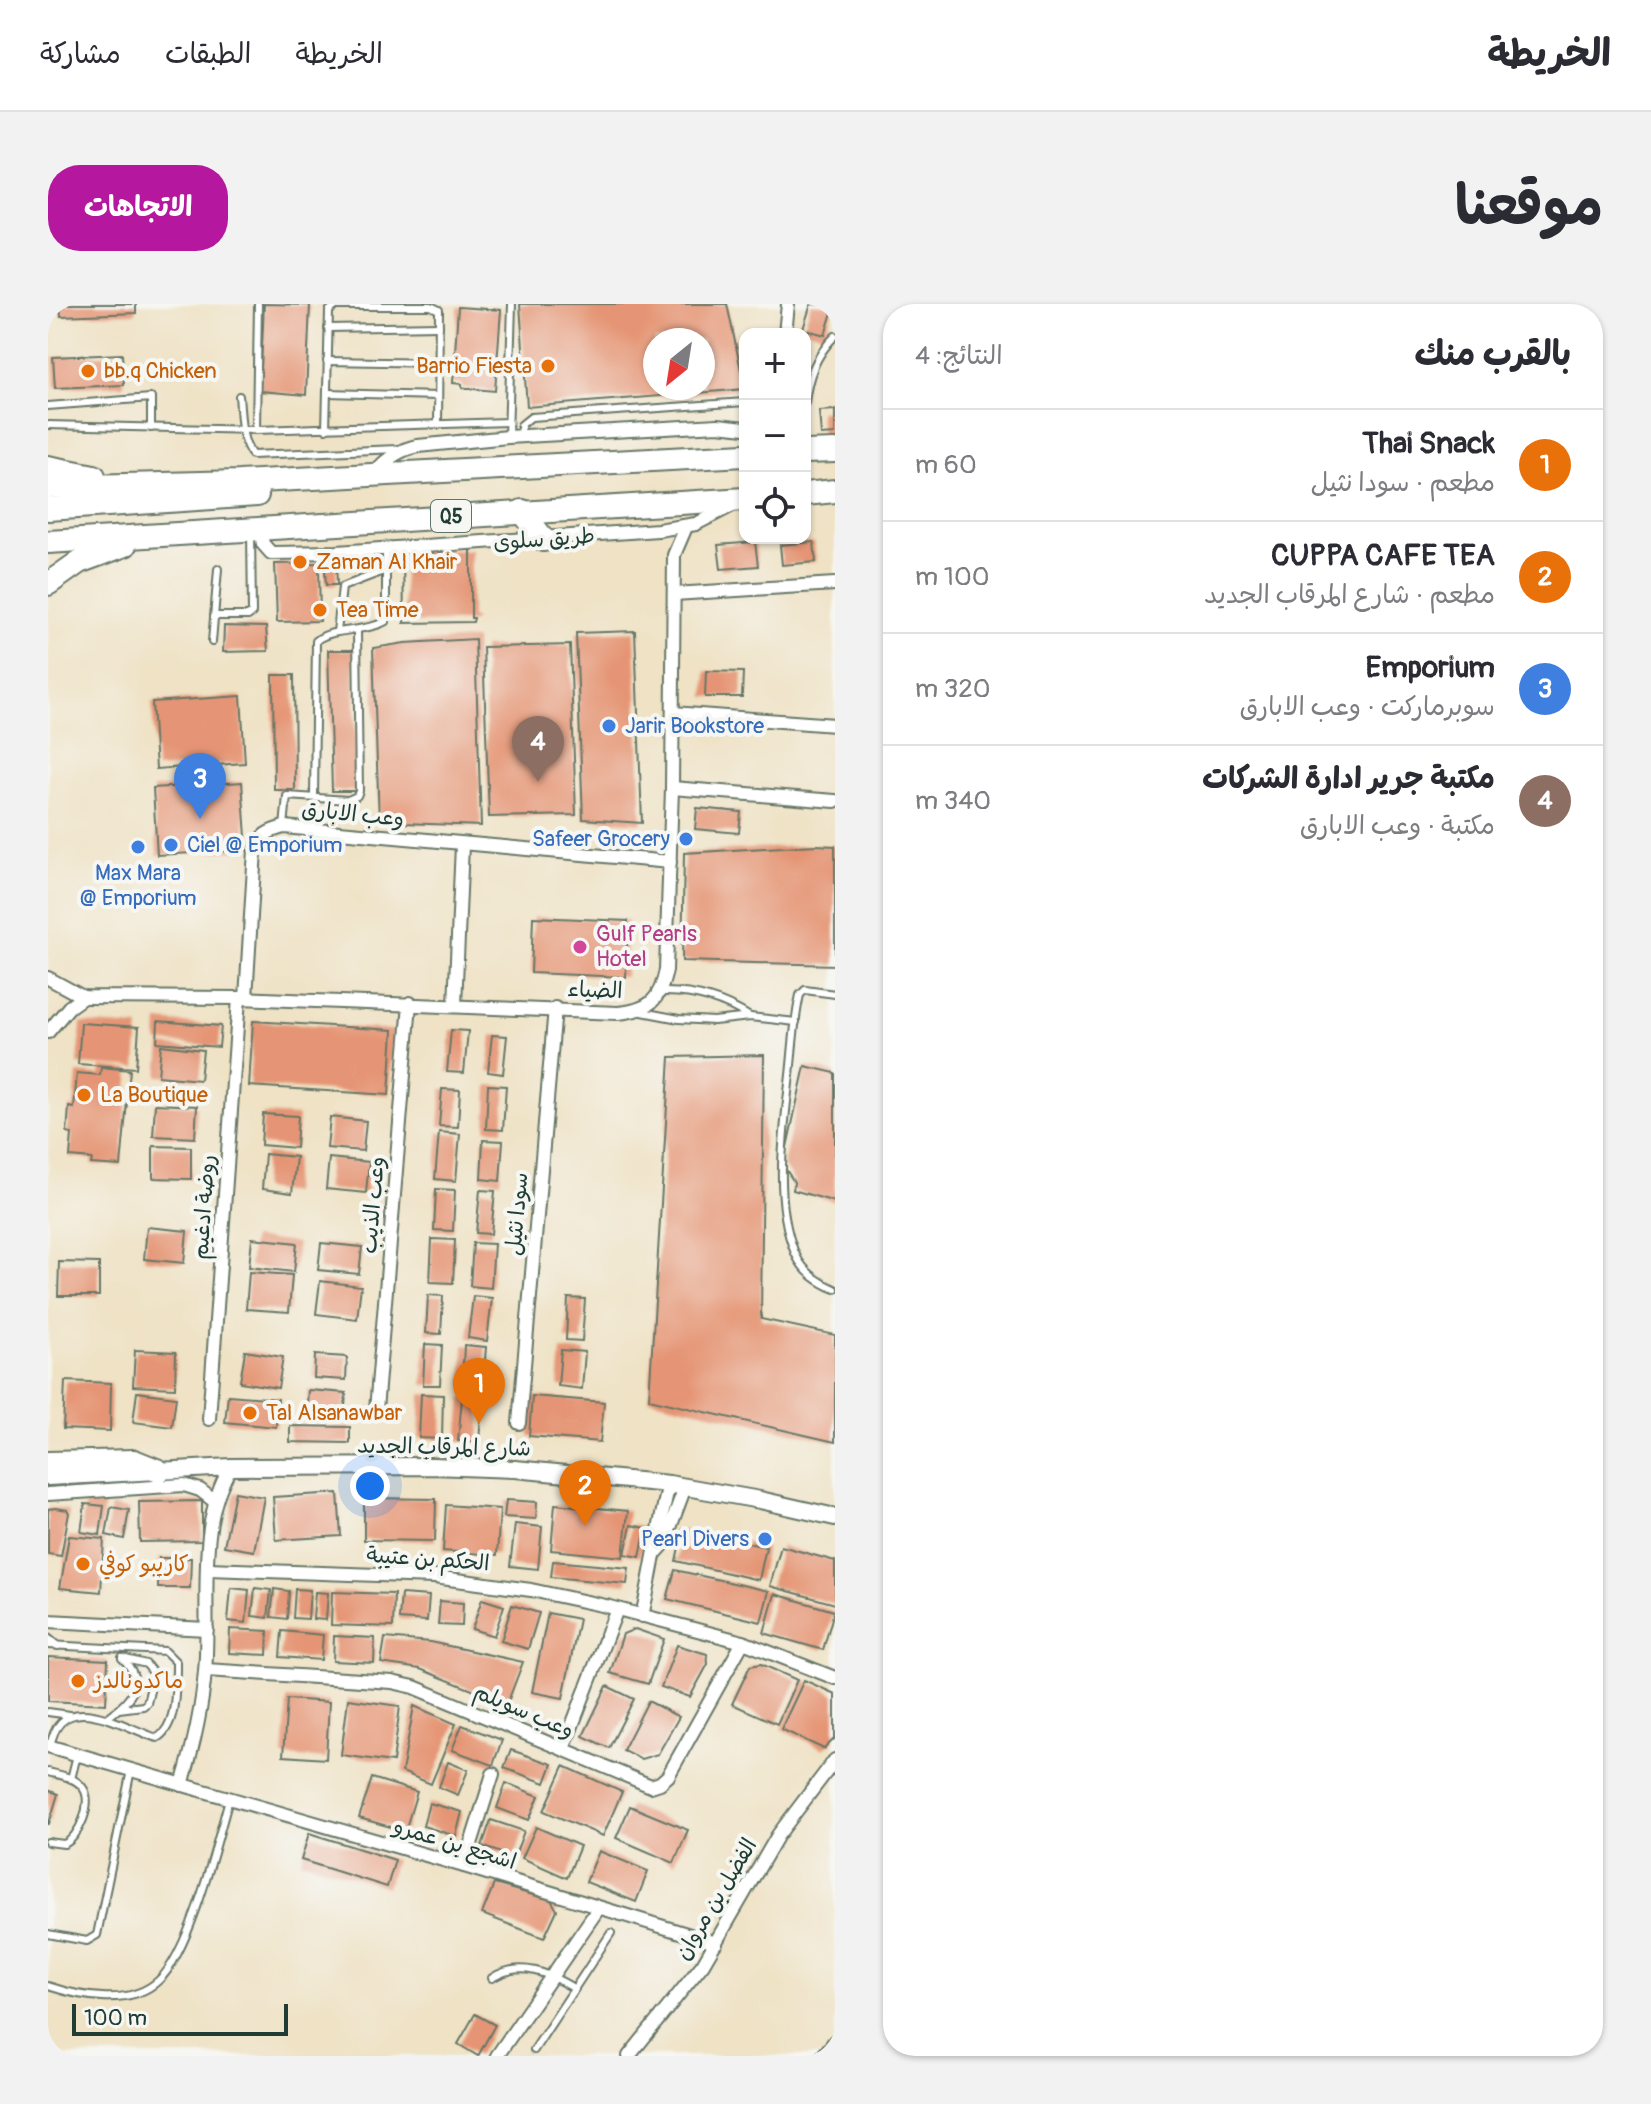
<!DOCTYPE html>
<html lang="ar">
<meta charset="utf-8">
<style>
:root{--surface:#fff;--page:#f2f2f3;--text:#2b2b33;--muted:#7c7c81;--line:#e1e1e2;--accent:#b5179e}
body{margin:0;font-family:Pangolin,"Playpen Sans Arabic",sans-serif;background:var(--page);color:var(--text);direction:rtl}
.controls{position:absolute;right:24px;top:24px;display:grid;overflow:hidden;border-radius:16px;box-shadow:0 2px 6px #0004}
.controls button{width:72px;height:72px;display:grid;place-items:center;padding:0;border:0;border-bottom:2px solid var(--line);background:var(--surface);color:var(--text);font:40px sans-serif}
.compass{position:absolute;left:595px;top:24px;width:72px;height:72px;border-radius:50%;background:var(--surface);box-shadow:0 2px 6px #0004;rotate:210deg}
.scale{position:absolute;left:24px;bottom:20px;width:216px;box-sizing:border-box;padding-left:8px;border:4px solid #1f3d34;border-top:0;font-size:22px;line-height:28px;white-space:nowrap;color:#1f3d34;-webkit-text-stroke:6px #f6f6f2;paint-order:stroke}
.you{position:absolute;left:322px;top:1182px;width:28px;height:28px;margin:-20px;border:6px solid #fff;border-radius:50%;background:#1a73e8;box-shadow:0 0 0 12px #1a73e833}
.badge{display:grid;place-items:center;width:52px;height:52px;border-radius:50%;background:var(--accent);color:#fff;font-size:26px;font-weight:700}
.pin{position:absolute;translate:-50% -66px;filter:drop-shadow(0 2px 4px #0008)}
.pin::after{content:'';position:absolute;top:42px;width:28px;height:24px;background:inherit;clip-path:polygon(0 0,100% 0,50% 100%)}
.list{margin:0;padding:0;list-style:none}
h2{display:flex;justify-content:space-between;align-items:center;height:104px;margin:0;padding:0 32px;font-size:34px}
h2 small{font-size:26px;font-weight:400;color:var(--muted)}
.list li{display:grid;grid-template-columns:52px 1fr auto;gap:24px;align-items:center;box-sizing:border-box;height:112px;padding:0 32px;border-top:2px solid var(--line)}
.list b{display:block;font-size:30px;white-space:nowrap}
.list p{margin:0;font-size:26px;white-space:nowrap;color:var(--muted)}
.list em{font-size:26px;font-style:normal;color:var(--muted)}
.icon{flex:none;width:44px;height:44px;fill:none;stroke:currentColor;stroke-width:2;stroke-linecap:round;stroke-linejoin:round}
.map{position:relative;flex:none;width:787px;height:1752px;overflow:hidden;direction:ltr;border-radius:32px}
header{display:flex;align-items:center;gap:48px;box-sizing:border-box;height:112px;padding:0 40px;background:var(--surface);border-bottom:2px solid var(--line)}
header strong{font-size:38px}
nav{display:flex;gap:44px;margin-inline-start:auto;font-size:28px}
.intro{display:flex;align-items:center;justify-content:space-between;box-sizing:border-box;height:192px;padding:0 48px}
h1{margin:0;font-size:56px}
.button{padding:20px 36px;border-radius:32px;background:var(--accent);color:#fff;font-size:28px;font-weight:700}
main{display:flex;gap:48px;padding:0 48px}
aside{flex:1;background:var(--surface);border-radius:32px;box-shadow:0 2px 6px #0004}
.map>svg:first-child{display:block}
.building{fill:#e59574;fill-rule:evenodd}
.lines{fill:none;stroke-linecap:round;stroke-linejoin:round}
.lane-casing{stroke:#687767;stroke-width:10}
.street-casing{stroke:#687767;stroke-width:16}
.secondary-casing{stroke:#687767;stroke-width:20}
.highway-casing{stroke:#687767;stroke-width:26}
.lane{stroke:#fff;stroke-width:6}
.street{stroke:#fff;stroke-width:12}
.secondary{stroke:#fff;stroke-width:16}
.highway{stroke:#fff;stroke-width:22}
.food-dot{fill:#e8710a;stroke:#f6f6f2;stroke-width:3}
.shop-dot{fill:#3f7fe0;stroke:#f6f6f2;stroke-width:3}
.hotel-dot{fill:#d1479c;stroke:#f6f6f2;stroke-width:3}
.labels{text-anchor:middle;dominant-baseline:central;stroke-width:8;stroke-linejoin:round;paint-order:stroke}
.shield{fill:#f6f6f2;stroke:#60746d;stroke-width:2}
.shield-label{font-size:20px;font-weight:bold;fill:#1f3d34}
.food-label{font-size:22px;fill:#c56008;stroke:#f6f6f2;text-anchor:start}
.street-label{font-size:22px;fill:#1f3d34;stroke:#f6f6f2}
.shop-label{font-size:22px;fill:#366cbe;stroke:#f6f6f2;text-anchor:start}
.hotel-label{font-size:22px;fill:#b23c85;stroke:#f6f6f2;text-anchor:start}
</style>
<header>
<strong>الخريطة</strong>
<nav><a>الخريطة</a><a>الطبقات</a><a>مشاركة</a></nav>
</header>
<div class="intro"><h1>موقعنا</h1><a class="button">الاتجاهات</a></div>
<main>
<aside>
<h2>بالقرب منك<small>النتائج: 4</small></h2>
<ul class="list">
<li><span class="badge" style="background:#e8710a">1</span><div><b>Thai Snack</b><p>مطعم · سودا نثيل</p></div><em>60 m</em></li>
<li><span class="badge" style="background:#e8710a">2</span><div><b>CUPPA CAFE TEA</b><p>مطعم · شارع المرقاب الجديد</p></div><em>100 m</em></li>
<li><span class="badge" style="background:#3f7fe0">3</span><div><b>Emporium</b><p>سوبرماركت · وعب الابارق</p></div><em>320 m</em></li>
<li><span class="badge" style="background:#8d6e63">4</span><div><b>مكتبة جرير ادارة الشركات</b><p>مكتبة · وعب الابارق</p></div><em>340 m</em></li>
</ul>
</aside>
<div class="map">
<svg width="787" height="1752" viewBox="0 0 787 1752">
<rect width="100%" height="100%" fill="#f6f6f2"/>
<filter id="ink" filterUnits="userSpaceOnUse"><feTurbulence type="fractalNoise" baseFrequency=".0125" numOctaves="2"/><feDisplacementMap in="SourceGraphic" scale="16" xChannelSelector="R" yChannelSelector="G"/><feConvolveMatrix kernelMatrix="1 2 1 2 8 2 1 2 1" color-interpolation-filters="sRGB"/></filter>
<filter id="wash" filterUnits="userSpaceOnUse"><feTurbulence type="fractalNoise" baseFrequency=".006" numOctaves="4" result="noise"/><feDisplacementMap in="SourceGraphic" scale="32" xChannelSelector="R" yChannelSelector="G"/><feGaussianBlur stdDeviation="1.8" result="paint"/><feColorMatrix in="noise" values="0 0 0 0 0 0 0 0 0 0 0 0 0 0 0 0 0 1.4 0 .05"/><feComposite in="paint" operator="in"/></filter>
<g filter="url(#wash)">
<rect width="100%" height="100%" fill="#efe2c5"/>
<g id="blocks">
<g class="building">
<polygon points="12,0 88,0 88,9 13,12"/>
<polygon points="216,0 262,1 258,91 212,87"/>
<path d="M472,0H679L697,85L479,103ZM607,36H655V84H607Z"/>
<polygon points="763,0 786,2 777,31 755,25"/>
<polygon points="410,3 453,6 447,87 414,84 414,80 405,79"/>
<polygon points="74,50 76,81 7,84 5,53"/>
<polygon points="787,106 787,130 773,131 771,107"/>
<polygon points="707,238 710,262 673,265 670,241"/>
<polygon points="766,238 768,258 734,261 732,241"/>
<polygon points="355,246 423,246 423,314 426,314 425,318 356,319"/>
<polygon points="276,254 288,254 289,281 278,281"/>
<polygon points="271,259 272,317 229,318 227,260"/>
<polygon points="176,322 218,323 220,347 175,348"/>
<polygon points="587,327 594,519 535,515 528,329"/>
<polygon points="427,335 433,522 331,518 325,344 357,339"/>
<polygon points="522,341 528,511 441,513 435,343"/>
<polygon points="280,346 306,346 309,487 284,487"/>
<polygon points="658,367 695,368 694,393 657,393"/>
<polygon points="225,371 246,371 247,486 226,486"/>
<polygon points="193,392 197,459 108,465 104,398"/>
<polygon points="194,478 199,546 109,551 105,484"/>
<polygon points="649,504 693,508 691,529 647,525"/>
<polygon points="768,541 787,542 787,661 634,657 636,549"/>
<polygon points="485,613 580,617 578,673 483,669"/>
<polygon points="110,717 173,722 171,743 109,738"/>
<polygon points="205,717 345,726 341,791 201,782"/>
<polygon points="33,719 91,723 88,764 30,760"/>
<polygon points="403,726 420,727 416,769 399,768"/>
<polygon points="444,731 459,732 455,770 440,768"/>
<polygon points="113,741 155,746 152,776 110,772"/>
<polygon points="716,751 713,1015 787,1031 787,1138 601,1095 622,753"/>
<polygon points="757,762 787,769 787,898 745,886 746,878 735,861"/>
<polygon points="53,763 82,766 73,862 43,860 44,855 22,853 24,830 19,829 21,803 26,804 29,769 52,771"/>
<polygon points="440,781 458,782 455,826 438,825"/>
<polygon points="394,785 412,786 410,823 391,822"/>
<polygon points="107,800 149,802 147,834 105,832"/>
<polygon points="215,810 250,812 248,844 213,841"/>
<polygon points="282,813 318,817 315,847 279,844"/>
<polygon points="391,828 412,830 408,877 387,875"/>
<polygon points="435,836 455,837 452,877 433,875"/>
<polygon points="105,842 143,843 143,875 105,874"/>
<polygon points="217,850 248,853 244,889 214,885"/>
<polygon points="281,854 321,858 318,889 278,885"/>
<polygon points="388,885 407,886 405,927 386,926"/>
<polygon points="432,886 447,887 443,930 428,929"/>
<polygon points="99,923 139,927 136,959 96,955"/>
<polygon points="204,934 249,939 246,968 201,963"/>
<polygon points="384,935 407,936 405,979 382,978"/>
<polygon points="273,939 314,943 311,970 270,966"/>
<polygon points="425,939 446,940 443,984 422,982"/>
<polygon points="11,958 51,959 51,992 10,992"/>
<polygon points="201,968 244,971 241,1008 198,1005"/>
<polygon points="272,977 313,982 309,1015 268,1010"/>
<polygon points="380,991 395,992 393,1030 378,1029"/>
<polygon points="425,992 444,994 439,1037 420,1034"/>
<polygon points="520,994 537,995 534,1037 518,1036"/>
<polygon points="377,1040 394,1041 392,1081 375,1081"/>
<polygon points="416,1041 438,1043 435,1082 414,1081"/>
<polygon points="87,1046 128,1048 127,1084 85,1082"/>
<polygon points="513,1046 537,1048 534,1085 510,1082"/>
<polygon points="197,1047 235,1053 230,1084 192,1078"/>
<polygon points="267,1051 299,1053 298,1076 266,1074"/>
<polygon points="17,1077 63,1079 62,1127 15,1125"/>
<polygon points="260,1086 298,1089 296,1116 258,1113"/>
<polygon points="89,1088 128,1093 124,1123 85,1118"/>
<polygon points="373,1090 395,1091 394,1135 371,1134"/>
<polygon points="180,1091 230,1095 228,1123 177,1118"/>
<polygon points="484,1092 556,1098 552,1138 481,1132"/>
<polygon points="414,1094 434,1096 431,1138 410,1137"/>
<polygon points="242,1122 302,1123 302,1139 242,1138"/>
<polygon points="187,1188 216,1193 206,1247 176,1242"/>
<polygon points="290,1189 293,1232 228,1236 225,1193"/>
<polygon points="316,1194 388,1195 387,1237 316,1236"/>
<polygon points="458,1196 489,1198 488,1215 456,1213"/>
<polygon points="154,1197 154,1237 92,1238 91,1198"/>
<polygon points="37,1200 56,1202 52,1231 33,1228"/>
<polygon points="507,1200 580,1207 575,1253 503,1246"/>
<polygon points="398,1201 452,1205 449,1251 395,1247"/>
<polygon points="63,1203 81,1206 76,1235 58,1231"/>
<polygon points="8,1204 19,1206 21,1209 13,1252 0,1250 0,1205"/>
<polygon points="467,1220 494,1223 490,1265 462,1262"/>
<polygon points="583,1221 598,1224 592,1253 577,1250"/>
<polygon points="635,1225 718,1243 711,1276 628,1257"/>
<polygon points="21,1232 56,1235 53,1288 12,1284"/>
<polygon points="733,1242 787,1257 787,1300 722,1282"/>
<polygon points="111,1254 143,1254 142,1284 110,1284"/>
<polygon points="505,1257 581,1264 579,1280 503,1273"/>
<polygon points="627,1266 721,1287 713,1318 619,1295"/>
<polygon points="183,1284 201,1286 198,1319 180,1317"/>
<polygon points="207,1284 223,1286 220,1314 204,1312"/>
<polygon points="226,1285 241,1287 239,1315 223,1313"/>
<polygon points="247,1285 262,1286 260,1315 245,1314"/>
<polygon points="267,1288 280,1289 278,1316 265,1315"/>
<polygon points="284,1288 346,1290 345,1323 283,1321"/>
<polygon points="353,1290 381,1292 379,1317 351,1315"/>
<polygon points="727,1290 786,1307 775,1346 716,1329"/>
<polygon points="434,1295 456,1302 446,1332 424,1325"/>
<polygon points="392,1297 415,1299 414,1322 390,1321"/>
<polygon points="464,1301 491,1309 480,1345 453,1337"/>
<polygon points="500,1309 531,1315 515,1394 484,1388"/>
<polygon points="182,1325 220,1327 219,1351 181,1349"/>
<polygon points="587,1325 616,1335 600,1380 562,1369 575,1330"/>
<polygon points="234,1327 275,1331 273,1356 232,1353"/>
<polygon points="286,1332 327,1334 326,1359 285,1357"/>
<polygon points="337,1334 382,1338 475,1358 459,1400 372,1365 333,1359"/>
<polygon points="629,1341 659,1350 660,1360 642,1393 613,1383"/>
<polygon points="0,1353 60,1356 58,1400 0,1397"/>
<polygon points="713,1360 749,1376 729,1420 684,1400 702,1362"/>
<polygon points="756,1376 787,1390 787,1434 776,1445 733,1425"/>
<polygon points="559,1382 586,1395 561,1444 535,1432"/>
<polygon points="239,1395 281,1398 278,1455 235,1452"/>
<polygon points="300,1395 352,1402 345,1458 293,1451"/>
<polygon points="600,1397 631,1413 610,1450 593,1455 575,1446"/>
<polygon points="366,1402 408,1420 383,1480 354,1468"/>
<polygon points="414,1421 454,1436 445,1461 404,1446"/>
<polygon points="463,1446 504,1460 497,1479 456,1464"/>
<polygon points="400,1458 420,1466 410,1491 391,1483"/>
<polygon points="516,1462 574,1488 555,1532 496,1507"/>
<polygon points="324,1474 369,1488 357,1527 311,1514"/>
<polygon points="458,1479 491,1492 481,1516 449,1504"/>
<polygon points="0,1486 10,1490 1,1520 0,1520"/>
<polygon points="381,1499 414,1508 408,1532 375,1522"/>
<polygon points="582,1502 640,1526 626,1559 568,1534"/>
<polygon points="443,1516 476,1527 466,1554 434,1542"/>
<polygon points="488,1523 532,1542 519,1574 474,1554"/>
<polygon points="261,1529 347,1556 339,1583 253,1556"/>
<polygon points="551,1547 600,1567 588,1598 538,1578"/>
<polygon points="446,1580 503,1596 509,1606 496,1634 434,1610"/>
<polygon points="427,1710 447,1721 430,1752 410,1740"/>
</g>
</g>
</g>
<g filter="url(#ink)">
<use href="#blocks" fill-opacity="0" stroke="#687767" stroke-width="2"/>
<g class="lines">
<defs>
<g id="lane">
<polyline points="280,24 391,22"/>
<polyline points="279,57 391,59"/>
<polyline points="279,89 390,92"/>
<path d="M191,92C193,110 192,136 204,151L350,145"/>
<path d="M757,99C760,72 768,51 787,32"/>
<polyline points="0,102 103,94 103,124"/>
<polyline points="0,121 208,126 460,118"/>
<polyline points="278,125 281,7 288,2 383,2 391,6 390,121"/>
<polyline points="208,126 210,0"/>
<polyline points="460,133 464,0"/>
<polyline points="473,133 473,121 483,113 697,98"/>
<polyline points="166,312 200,312 204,309 203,228"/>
<polyline points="289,328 294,283 338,266"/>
<polyline points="164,338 170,265"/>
<path d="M266,493L268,337C283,323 317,329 338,317V244"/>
<polyline points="236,523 239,492 300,496 309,492 311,487 309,327"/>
<path d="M613,688C646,687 674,695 702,713"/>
<path d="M787,690L757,686L752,691C746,717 745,744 742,771C736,825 725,897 747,949C754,966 770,978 787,985"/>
<polyline points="589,707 631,715 666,717 702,713 748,718"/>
<polyline points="0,1334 10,1342"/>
<path d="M0,1341L117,1347L128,1358V1366C127,1387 129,1422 109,1434C74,1423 13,1381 2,1443"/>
<polyline points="71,1405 95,1402 99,1399 106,1370 98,1360 74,1354"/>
<polyline points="0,1408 22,1411"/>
<path d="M59,1414C82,1397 100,1380 74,1354"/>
<path d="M0,1468C11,1471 28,1473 35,1484C46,1498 31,1534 16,1540L0,1538"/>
<polyline points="23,1475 29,1451"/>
<polyline points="0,1630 39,1637 49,1631 83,1466"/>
<path d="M444,1674C473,1656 500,1669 527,1685"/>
<path d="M0,1682C33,1693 83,1703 111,1676C142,1648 169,1538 181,1495"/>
<polyline points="486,1746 563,1629"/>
</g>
<g id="street">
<polyline points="737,30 740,0"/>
<path d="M326,169C338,155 352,145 370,142L460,133L670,121L697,124"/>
<polyline points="212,225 215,240 223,249 289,248 610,226 648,220 685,201"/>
<polyline points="626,290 787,280"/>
<polyline points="625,409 787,421"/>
<polyline points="624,484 787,497"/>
<path d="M0,674L35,693L191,694L570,709C601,706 612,697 618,666L624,484L626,251L638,223"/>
<path d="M198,694L207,546C212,531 221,527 236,523L622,558"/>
<polyline points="407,701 414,541"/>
<polyline points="0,728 21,703 35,693"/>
<polyline points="328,1106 362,699"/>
<polyline points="161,1115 191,694"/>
<polyline points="471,1119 507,704"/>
<polyline points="0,1190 136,1181 152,1186 166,1197"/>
<polyline points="607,1250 616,1240 637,1183"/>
<polyline points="160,1265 386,1273 483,1286 558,1302 695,1338 787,1374"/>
<path d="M594,1312C604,1268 610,1224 621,1180"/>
<polyline points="0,1317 159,1325"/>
<polyline points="158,1366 344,1378 366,1383 603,1482 612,1479 620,1472 695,1338"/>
<polyline points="0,1442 416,1562 668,1639"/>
<polyline points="515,1445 569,1305"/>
<path d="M134,1481C145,1444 154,1406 157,1367C163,1302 147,1220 183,1163"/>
<polyline points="416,1562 445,1470"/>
<polyline points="449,1752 550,1605"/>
<polyline points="581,1752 655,1660 730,1531 787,1456"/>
<polyline points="775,1752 787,1737"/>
</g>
<polyline id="secondary" points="0,1173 183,1163 384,1162 467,1165 621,1180 712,1196 787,1213"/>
<g id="highway">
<polyline points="757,148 787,147"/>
<polyline points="0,163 46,172"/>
<polyline points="0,183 191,178 697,151"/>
<polyline points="757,190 787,187"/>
<polyline points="0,205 209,191"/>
<polyline points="474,207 496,236"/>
<polyline points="0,238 697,195"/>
<polyline points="0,280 31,258 77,241"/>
<polyline points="0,1159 86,1157 111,1167"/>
</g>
</defs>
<use href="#lane" class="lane-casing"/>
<use href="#street" class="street-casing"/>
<use href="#secondary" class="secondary-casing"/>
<use href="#highway" class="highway-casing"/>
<use href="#lane" class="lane"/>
<use href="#street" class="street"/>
<use href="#secondary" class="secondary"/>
<use href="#highway" class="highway"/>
</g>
</g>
<g class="food-dot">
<circle cx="500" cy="62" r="8"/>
<circle cx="40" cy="67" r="8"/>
<circle cx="252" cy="258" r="8"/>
<circle cx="272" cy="306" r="8"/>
<circle cx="36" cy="791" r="8"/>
<circle cx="202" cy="1109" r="8"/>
<circle cx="35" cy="1260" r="8"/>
<circle cx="30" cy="1377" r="8"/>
</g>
<g class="shop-dot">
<circle cx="561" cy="422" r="8"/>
<circle cx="638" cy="535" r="8"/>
<circle cx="123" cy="541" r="8"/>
<circle cx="90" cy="543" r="8"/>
<circle cx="717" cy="1235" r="8"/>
</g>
<circle class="hotel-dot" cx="532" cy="643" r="8"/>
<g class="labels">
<rect class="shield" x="383" y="196" width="40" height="32" rx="6"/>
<g class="shield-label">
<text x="403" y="212">Q5</text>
</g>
<g class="food-label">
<text x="484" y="62" text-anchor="end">Barrio Fiesta</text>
<text x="56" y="67">bb.q Chicken</text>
<text x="268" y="258">Zaman Al Khair</text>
<text x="288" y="306">Tea Time</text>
<text x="52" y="791">La Boutique</text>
<text x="218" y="1109">Tal Alsanawbar</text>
<text x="51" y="1260">كاريبو كوفي</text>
<text x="46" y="1377">ماكدونالدز</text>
</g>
<g class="street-label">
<text transform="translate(496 235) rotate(-4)">طريق سلوى</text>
<text transform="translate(305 510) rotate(6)">وعب الابارق</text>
<text transform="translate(547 686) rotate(2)">الضياء</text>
<text transform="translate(325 901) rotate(-85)">وعب الذيب</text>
<text transform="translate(156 903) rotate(-86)">روضة ادغيم</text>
<text transform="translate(469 910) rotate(-85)">سودا نثيل</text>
<text transform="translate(396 1143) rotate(1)">شارع المرقاب الجديد</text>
<text transform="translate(380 1255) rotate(4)">الحكم بن عتيبة</text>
<text transform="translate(476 1407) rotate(23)">وعب سويلم</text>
<text transform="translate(407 1540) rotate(17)">اشجع بن عمرو</text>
<text transform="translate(668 1595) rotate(-59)">الفضل بن مروان</text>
</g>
<g class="shop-label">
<text x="577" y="422">Jarir Bookstore</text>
<text x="622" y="535" text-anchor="end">Safeer Grocery</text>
<text x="139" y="541">Ciel @ Emporium</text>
<text x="90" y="569" text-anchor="middle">Max Mara<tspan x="90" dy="25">@ Emporium</tspan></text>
<text x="701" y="1235" text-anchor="end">Pearl Divers</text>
</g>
<g class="hotel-label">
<text x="548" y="630">Gulf Pearls<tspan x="548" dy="25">Hotel</tspan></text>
</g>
</g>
</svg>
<div class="controls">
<button>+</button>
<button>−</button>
<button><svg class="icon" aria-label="locate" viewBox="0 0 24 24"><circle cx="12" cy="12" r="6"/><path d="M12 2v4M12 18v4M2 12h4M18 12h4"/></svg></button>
</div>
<svg class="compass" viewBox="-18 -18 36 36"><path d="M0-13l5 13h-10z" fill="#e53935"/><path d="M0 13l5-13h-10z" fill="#7c7c81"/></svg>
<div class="scale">100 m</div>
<div class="you"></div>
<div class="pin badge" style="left:431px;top:1120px;background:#e8710a">1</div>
<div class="pin badge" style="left:537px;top:1222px;background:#e8710a">2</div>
<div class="pin badge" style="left:152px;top:515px;background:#3f7fe0">3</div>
<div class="pin badge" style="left:490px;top:478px;background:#8d6e63">4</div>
</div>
</main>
